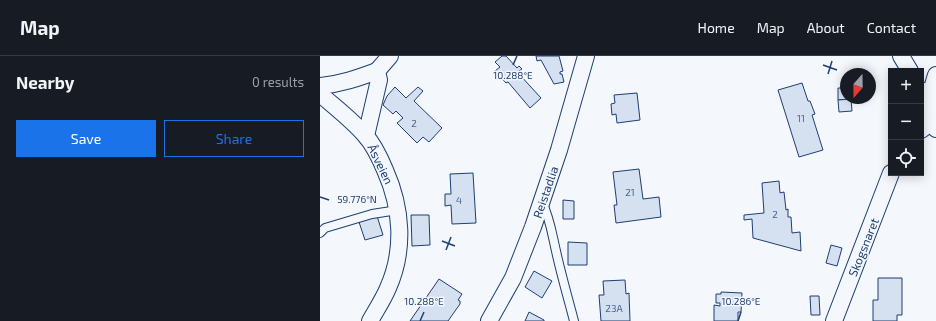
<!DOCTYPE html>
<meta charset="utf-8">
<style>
:root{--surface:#171b24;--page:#242831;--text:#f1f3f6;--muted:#9ea1a6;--line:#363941;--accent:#1a73e8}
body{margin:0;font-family:"Exo 2",sans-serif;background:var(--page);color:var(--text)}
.controls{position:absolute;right:12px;top:12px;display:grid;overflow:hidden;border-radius:0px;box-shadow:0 2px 10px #0003}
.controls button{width:36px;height:36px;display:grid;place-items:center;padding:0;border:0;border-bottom:1px solid var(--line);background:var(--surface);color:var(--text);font:20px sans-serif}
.compass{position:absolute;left:520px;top:12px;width:36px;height:36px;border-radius:50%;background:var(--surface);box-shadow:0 2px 10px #0003;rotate:200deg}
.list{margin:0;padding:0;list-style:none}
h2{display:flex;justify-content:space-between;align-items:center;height:52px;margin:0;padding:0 16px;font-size:17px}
h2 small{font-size:13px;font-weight:400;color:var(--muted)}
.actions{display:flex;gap:8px;padding:12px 16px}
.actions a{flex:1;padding:9px 0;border:1px solid var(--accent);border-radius:0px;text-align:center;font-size:14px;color:var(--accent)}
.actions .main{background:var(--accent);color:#fff}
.icon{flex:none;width:22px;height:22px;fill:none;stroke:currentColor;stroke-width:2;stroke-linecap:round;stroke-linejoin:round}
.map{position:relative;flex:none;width:616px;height:265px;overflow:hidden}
header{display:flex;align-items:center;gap:24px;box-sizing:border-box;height:56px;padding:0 20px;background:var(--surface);border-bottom:1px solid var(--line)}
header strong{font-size:19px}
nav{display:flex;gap:22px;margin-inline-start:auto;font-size:14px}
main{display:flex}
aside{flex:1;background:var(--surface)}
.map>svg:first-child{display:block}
.building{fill:#d5e0f0;stroke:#1d3f73}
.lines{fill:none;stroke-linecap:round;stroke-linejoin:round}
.service-casing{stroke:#1d3f73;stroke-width:10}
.minor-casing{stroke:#1d3f73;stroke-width:18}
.service{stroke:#f4f7fb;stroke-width:8}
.minor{stroke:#f4f7fb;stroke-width:16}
.ticks{fill:none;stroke:#1d3f73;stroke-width:1.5}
.labels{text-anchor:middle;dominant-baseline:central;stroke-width:3;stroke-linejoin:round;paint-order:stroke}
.number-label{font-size:10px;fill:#4b6792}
.street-label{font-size:12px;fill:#1d3f73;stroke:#f4f7fb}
.ticks-label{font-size:10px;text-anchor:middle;fill:#1d3f73;stroke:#f4f7fb;stroke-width:3;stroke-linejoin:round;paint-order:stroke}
</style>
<header>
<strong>Map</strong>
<nav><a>Home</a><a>Map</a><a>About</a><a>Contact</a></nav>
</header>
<main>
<aside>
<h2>Nearby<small>0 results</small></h2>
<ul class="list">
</ul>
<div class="actions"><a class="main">Save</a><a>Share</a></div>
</aside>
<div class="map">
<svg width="616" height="265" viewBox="0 0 616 265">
<rect width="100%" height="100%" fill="#f4f7fb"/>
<g class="building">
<polygon points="182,0 186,0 197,12 199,10 202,13 199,15 200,16 199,18 221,42 210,52 188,26 186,27 175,15 180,11 175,6"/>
<polygon points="216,0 239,0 243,15 240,16 240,18 242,18 244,26 234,28 221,4 217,5"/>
<polygon points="482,27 488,45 490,45 495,58 492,59 503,94 479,101 458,34"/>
<polygon points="75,31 86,42 98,31 103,35 94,45 122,72 109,86 103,81 97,87 77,67 83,62 76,55 73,58 63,49 67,40"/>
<polygon points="518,32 526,32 526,42 531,42 531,43 518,44"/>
<polygon points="317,37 320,64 297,67 296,58 292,59 291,48 295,47 294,39"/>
<polygon points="531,43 532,55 519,56 518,44"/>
<polygon points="319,113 323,143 339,141 341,161 296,167 294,149 297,149 293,116"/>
<polygon points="153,117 156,167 132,168 131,149 125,150 125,138 131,138 130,118"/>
<polygon points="459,125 460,137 464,136 466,154 468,153 468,161 471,161 472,177 480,176 481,195 433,182 432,163 424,164 424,159 444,157 442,127"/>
<polygon points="243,144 254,145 254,163 243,163"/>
<polygon points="91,159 109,159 110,189 92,190"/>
<polygon points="57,160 63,179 45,184 39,166"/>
<polygon points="248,186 267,187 267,209 248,209"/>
<polygon points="511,189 522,192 517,210 506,207"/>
<polygon points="214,215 232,225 222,242 205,231"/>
<polygon points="558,222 582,222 582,259 577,259 577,265 553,265 553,244 558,244"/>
<polygon points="119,223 142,238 138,244 140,245 140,248 128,265 90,265"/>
<polygon points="305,224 306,238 309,237 310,265 281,265 279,239 284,239 283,225"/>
<polygon points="401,236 422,237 421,256 418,256 418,265 394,265 394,249 400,250 400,247 396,247 396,238 401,238"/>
<polygon points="490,240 499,240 500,259 491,259"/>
<polygon points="209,256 224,264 224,265 205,265"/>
</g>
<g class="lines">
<defs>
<g id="service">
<path d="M222,146C230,162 232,178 236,195C241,218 248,242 254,265"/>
<polyline points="0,177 5,172 52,158 78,154"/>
</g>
<g id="minor">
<polyline points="581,0 590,15"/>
<path d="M0,30C21,28 38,22 57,15"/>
<polyline points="601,34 608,46 616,73"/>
<path d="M0,38C15,51 32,64 45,79C54,89 60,102 65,114C82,152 85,194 68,232C63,244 56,254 50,265"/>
<polyline points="608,46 616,19"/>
<polyline points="601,74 613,65"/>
<polyline points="46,80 59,24 57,15 70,0"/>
<polyline points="169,265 193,222 213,171 239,94 266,0"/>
<polyline points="514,265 571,117"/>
</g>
</defs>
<use href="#service" class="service-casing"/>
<use href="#minor" class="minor-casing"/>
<use href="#service" class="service"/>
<use href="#minor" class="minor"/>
</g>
<path class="ticks" d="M193,9L197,0M503,9L517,14M508,18L512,5M0,141L9,144M122,185L135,190M126,194L131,181M100,265L104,256M418,265L421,256"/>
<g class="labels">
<g class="number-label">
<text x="481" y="62">11</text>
<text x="94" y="67">2</text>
<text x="310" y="136">21</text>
<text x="139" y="144">4</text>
<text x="455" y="158">2</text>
<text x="294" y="252">23A</text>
</g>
<g class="street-label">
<text transform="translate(61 108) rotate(64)">Åsveien</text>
<text transform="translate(225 136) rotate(-71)">Reistadlia</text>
<text transform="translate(543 191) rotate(-68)">Skogsnaret</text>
</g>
</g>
<g class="ticks-label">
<text x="193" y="23">10.288°E</text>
<text x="37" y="147">59.776°N</text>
<text x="104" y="249">10.288°E</text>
<text x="421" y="249">10.286°E</text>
</g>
</svg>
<div class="controls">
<button>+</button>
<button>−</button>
<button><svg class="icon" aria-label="locate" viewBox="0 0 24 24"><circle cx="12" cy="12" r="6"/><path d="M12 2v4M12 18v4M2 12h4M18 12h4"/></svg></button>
</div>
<svg class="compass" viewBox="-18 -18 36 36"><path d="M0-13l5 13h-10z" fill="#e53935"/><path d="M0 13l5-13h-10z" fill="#9ea1a6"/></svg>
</div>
</main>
